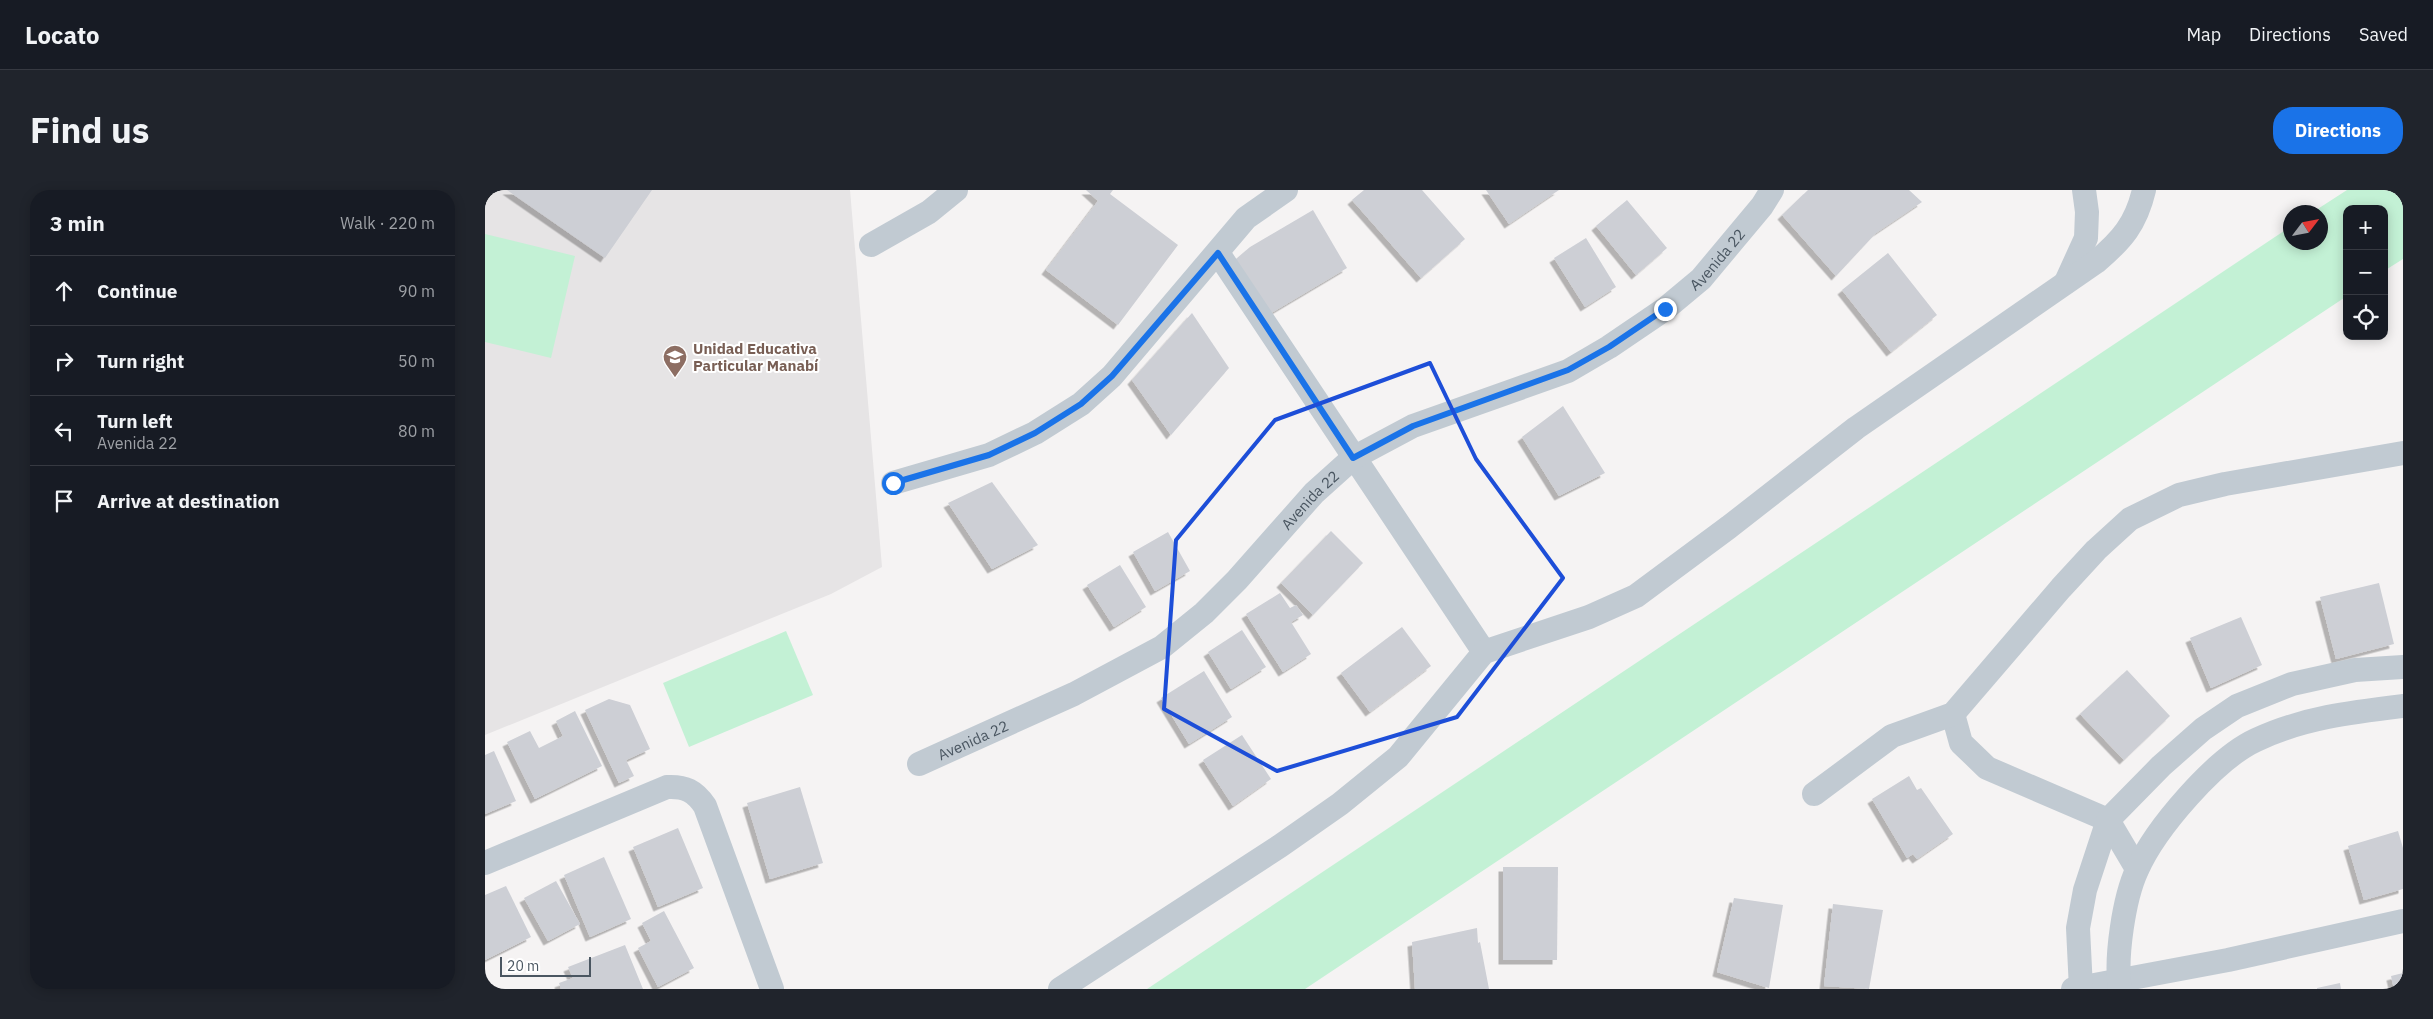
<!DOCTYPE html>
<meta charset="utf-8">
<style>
:root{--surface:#171b24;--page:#20242c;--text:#f1f3f6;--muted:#9ea1a6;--line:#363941;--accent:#1a73e8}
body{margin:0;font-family:"IBM Plex Sans",sans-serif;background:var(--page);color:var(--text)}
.controls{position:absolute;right:15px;top:15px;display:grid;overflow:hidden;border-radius:10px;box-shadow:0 2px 12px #0003}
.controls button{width:45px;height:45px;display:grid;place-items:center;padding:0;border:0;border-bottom:1px solid var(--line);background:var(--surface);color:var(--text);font:25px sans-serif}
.compass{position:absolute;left:1798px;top:15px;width:45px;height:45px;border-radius:50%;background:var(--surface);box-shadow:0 2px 12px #0003;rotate:58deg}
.scale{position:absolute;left:15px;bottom:12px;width:91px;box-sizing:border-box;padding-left:5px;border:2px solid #4a5661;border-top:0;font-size:14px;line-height:18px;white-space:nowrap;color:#4a5661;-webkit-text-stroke:4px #fff;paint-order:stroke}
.stop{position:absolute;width:15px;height:15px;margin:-11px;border:4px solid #1a73e8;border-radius:50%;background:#fff}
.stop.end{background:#1a73e8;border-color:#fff;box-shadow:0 1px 5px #0008}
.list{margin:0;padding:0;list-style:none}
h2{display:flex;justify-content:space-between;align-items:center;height:65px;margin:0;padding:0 20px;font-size:21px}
h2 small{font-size:16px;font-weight:400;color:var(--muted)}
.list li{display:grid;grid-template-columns:32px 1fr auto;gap:15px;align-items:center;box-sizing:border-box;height:70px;padding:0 20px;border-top:1px solid var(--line)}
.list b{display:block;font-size:19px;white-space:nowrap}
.list p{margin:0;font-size:16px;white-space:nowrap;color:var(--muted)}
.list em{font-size:16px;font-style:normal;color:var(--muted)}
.icon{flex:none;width:28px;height:28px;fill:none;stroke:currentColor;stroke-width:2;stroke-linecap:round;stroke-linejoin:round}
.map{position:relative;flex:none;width:1918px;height:799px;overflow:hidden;border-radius:20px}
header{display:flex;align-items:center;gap:30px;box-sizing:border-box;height:70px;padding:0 25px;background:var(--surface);border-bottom:1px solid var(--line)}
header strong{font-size:24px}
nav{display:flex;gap:28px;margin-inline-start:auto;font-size:18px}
.intro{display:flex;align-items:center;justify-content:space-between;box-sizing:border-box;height:120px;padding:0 30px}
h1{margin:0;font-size:35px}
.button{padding:12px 22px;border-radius:20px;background:var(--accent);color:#fff;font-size:18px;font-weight:700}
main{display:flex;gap:30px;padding:0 30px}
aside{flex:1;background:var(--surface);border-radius:20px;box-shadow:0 2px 12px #0003}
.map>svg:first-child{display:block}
.education{fill:#e6e4e5}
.green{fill:#c3f1d5}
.building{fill:#cdcfd5;filter:url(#shadow)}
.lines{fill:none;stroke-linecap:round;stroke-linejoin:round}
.street{stroke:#c1cad2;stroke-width:24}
.route{stroke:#1a73e8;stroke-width:6}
.marked{fill:none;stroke:#1d4ed8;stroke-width:4;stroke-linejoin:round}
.labels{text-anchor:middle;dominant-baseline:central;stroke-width:4;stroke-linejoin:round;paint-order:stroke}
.street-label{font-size:15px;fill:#4a5661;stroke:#fff}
.education-label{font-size:15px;font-weight:bold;fill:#785e54;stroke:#fff;text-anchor:start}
</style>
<header>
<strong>Locato</strong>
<nav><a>Map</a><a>Directions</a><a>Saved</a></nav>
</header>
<div class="intro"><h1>Find us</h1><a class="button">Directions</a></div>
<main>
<aside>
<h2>3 min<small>Walk · 220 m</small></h2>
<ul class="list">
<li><svg class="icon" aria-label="ahead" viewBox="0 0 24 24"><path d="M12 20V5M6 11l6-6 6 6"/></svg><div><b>Continue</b></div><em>90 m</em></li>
<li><svg class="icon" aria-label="right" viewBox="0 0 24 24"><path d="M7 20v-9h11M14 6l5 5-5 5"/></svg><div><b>Turn right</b></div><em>50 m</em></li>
<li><svg class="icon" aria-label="left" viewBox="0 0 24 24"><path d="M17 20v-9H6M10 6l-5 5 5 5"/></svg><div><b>Turn left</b><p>Avenida 22</p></div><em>80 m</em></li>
<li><svg class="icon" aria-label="arrive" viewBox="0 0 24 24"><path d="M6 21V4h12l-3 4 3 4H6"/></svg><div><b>Arrive at destination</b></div></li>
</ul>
</aside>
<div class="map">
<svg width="1918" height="799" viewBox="0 0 1918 799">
<defs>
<filter id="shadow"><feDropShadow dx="-4.5" dy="4.5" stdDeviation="0" flood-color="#0004"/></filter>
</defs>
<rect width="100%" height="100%" fill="#f5f3f3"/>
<polygon class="education" points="0,0 365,0 397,377 346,404 0,545"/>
<g class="green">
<polygon points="1862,0 1918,0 1918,69 1899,81 1899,19 1862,19 1862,106 820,799 662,799 1805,37 1806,52 1836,52 1836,22 1828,22"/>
<polygon points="0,44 90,66 66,168 0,152"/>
<polygon points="301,441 328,505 204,557 178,493"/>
</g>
<g class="building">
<polygon points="22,0 167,0 120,68"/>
<polygon points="601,0 628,0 625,4 693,55 633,135 561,80 613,11"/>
<polygon points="879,0 937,0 980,49 936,88 867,10"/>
<polygon points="1001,0 1074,0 1024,34"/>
<polygon points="1323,0 1424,0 1437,12 1391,43 1351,86 1297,25"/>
<polygon points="1142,10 1182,58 1151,85 1111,36"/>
<polygon points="828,20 862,78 773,131 744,75 765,57"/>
<polygon points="1101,48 1131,97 1100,117 1069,68"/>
<polygon points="1403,63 1452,125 1406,162 1357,100"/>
<polygon points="707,123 744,178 686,245 647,190"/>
<polygon points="1078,216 1120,283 1074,306 1037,247"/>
<polygon points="507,292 553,355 507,379 463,313"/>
<polygon points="846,341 878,373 828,425 796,393"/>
<polygon points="683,342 705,381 670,401 648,362"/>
<polygon points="635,375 661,417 629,437 602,395"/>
<polygon points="1894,393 1909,454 1851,469 1835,407"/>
<polygon points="795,403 805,418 811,415 818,425 806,432 826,464 798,482 761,424"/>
<polygon points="1756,427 1777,475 1726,498 1705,448"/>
<polygon points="917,437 946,476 885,522 856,483"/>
<polygon points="757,440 781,477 746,499 723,462"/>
<polygon points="1642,480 1685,526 1639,570 1595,524"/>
<polygon points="719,481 747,527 704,554 676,508"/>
<polygon points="124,509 145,515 165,559 141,570 149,586 134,593 100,520"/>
<polygon points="90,521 117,576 50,609 22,552 45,541 54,558 78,546 71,531"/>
<polygon points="757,545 786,589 748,616 718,570"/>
<polygon points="9,561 31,611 0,624 0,565"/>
<polygon points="1424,586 1432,600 1436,598 1468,644 1432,669 1428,664 1422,668 1387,609"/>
<polygon points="315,597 338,673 285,689 262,613"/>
<polygon points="193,638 218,698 173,717 148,657"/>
<polygon points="1913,641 1918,658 1918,699 1879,710 1863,656"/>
<polygon points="119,667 146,729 105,747 79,685"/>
<polygon points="1018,677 1073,677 1072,770 1018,770"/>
<polygon points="71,691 95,734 63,751 39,708"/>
<polygon points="21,696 46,747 0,770 0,705"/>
<polygon points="1249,708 1298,715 1284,798 1232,782"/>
<polygon points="1348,714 1398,720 1384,799 1339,796"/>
<polygon points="179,721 209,778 173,797 153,758 166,751 157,733"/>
<polygon points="992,738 993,753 995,752 1004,799 930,799 927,752"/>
<polygon points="140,755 158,799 76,799 74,793 88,788 83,777"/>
<polygon points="1918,783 1918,799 1909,799 1906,786"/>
<polygon points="1855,793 1856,799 1832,799 1832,798"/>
</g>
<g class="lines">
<g class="street">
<polyline points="386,55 444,22 471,0"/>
<polyline points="733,63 999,462"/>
<polyline points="1581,92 1601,48 1602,22 1599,0"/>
<polyline points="408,293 504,265 550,243 596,214 627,186 761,28 801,0"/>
<polyline points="1468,524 1476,553 1502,578 1623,630 1652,679"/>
<path id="s1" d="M434,574L589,504L677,457L719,423L752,390L829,303L868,268L928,236L1083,181L1124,157L1180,119L1216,89L1277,16L1287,0"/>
<polyline points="1329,604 1407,546 1468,524 1576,398 1611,360 1645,329 1694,305 1740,294 1918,263"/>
<path d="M0,673L182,597C200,596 210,601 220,616L287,799"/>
<path d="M575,799L795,656L855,614L913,567L999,462L1104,427L1151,406L1244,337L1371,238L1611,72C1637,50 1651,34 1659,0"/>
<polyline points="1588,799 1743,770 1918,731"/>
<polyline points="1596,799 1593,738 1600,700 1623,630 1676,576 1718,539 1752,516 1807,494 1870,480 1918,477"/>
<path d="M1635,799C1630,768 1639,708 1652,680C1670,639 1730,569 1771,550C1817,528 1868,522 1918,516"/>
</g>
</g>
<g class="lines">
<polyline class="route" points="408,293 504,265 550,243 596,214 627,186 733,63 868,268 928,236 1083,180 1124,157 1180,119"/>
</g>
<path class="marked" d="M945,173L991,269L1078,388L972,527L792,581L679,519L691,350L790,230Z"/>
<defs>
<symbol id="school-pin" viewBox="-11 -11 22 30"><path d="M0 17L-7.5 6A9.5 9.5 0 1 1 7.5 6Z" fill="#8d6e63" stroke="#fff"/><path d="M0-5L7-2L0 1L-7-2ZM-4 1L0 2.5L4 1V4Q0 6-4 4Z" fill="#fff"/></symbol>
</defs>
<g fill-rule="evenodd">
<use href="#school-pin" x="176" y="153" width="28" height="38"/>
</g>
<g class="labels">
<g class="street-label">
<text stroke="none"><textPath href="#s1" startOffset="959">Avenida 22</textPath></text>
<text stroke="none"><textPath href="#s1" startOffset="479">Avenida 22</textPath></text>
<text stroke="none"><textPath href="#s1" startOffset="59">Avenida 22</textPath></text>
</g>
<g class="education-label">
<text x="208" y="158">Unidad Educativa<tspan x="208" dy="17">Particular Manabí</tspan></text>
</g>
</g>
</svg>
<div class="controls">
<button>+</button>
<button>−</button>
<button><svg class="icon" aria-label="locate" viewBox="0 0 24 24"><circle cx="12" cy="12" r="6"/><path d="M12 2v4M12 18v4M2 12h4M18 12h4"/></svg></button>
</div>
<svg class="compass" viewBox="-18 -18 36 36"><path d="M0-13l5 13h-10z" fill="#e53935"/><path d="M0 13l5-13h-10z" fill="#9ea1a6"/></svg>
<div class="scale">20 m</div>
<div class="stop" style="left:408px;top:293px"></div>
<div class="stop end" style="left:1180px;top:119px"></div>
</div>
</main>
